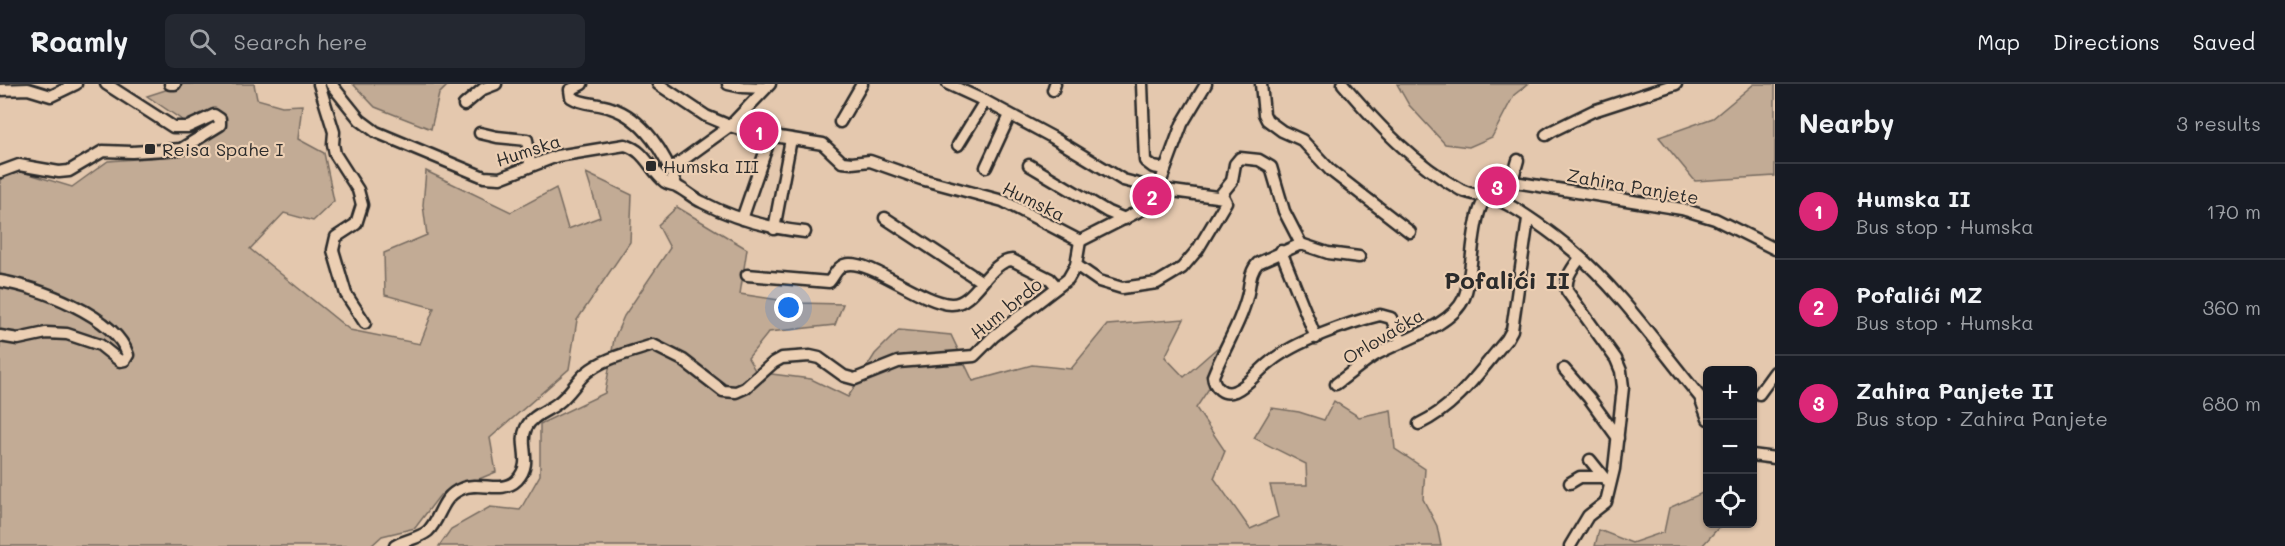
<!DOCTYPE html>
<meta charset="utf-8">
<style>
:root{--surface:#171b24;--page:#242831;--text:#f1f3f6;--muted:#9ea1a6;--line:#363941;--accent:#db2777}
body{margin:0;font-family:Mali,sans-serif;background:var(--page);color:var(--text)}
.controls{position:absolute;right:18px;bottom:18px;display:grid;overflow:hidden;border-radius:9px;box-shadow:0 2px 4px #0004}
.controls button{width:54px;height:54px;display:grid;place-items:center;padding:0;border:0;border-bottom:2px solid var(--line);background:var(--surface);color:var(--text);font:30px sans-serif}
.you{position:absolute;left:789px;top:224px;width:21px;height:21px;margin:-15px;border:4px solid #fff;border-radius:50%;background:#1a73e8;box-shadow:0 0 0 9px #1a73e833}
.badge{display:grid;place-items:center;width:39px;height:39px;border-radius:50%;background:var(--accent);color:#fff;font-size:20px;font-weight:700}
.pin{position:absolute;translate:-50% -50%;border:3px solid #fff;box-shadow:0 2px 6px #0006}
.list{margin:0;padding:0;list-style:none}
h2{display:flex;justify-content:space-between;align-items:center;height:78px;margin:0;padding:0 24px;font-size:26px}
h2 small{font-size:20px;font-weight:400;color:var(--muted)}
.list li{display:grid;grid-template-columns:39px 1fr auto;gap:18px;align-items:center;box-sizing:border-box;height:96px;padding:0 24px;border-top:2px solid var(--line)}
.list b{display:block;font-size:22px;white-space:nowrap}
.list p{margin:0;font-size:20px;white-space:nowrap;color:var(--muted)}
.list em{font-size:20px;font-style:normal;color:var(--muted)}
.icon{flex:none;width:33px;height:33px;fill:none;stroke:currentColor;stroke-width:2;stroke-linecap:round;stroke-linejoin:round}
.map{position:relative;flex:none;width:1775px;height:462px;overflow:hidden}
header{display:flex;align-items:center;gap:36px;box-sizing:border-box;height:84px;padding:0 30px;background:var(--surface);border-bottom:2px solid var(--line)}
header strong{font-size:28px}
nav{display:flex;gap:33px;margin-inline-start:auto;font-size:21px}
.search{width:420px;height:54px;background:var(--page);display:flex;align-items:center;gap:15px;box-sizing:border-box;padding:0 21px;border-radius:9px;color:var(--muted);font-size:22px}
main{display:flex}
aside{flex:1;background:var(--surface)}
.map>svg:first-child{display:block}
.green{fill:#c2ab95;stroke:#766b60;stroke-width:1.5}
.lines{fill:none;stroke-linecap:round;stroke-linejoin:round}
.minor-casing{stroke:#2b2b2b;stroke-width:15}
.minor{stroke:#eccfb3;stroke-width:10}
.poi-dot{fill:#2b2b2b;stroke:#eccfb3;stroke-width:2}
.labels{text-anchor:middle;dominant-baseline:central;stroke-width:4.5;stroke-linejoin:round;paint-order:stroke}
.poi-label{font-size:18px;fill:#2b2b2b;stroke:#eccfb3;text-anchor:start}
.street-label{font-size:18px;fill:#2b2b2b;stroke:#eccfb3}
.district-label{font-size:24px;font-weight:bold;fill:#2b2b2b;stroke:#eccfb3}
</style>
<header>
<strong>Roamly</strong>
<div class="search"><svg class="icon" aria-label="search" viewBox="0 0 24 24"><circle cx="10" cy="10" r="6"/><path d="M15 15l6 6"/></svg>Search here</div>
<nav><a>Map</a><a>Directions</a><a>Saved</a></nav>
</header>
<main>
<div class="map">
<svg width="1775" height="462" viewBox="0 0 1775 462">
<rect width="100%" height="100%" fill="#e4c8ae"/>
<filter id="ink" filterUnits="userSpaceOnUse"><feTurbulence type="fractalNoise" baseFrequency=".0167" numOctaves="2"/><feDisplacementMap in="SourceGraphic" scale="12" xChannelSelector="R" yChannelSelector="G"/><feConvolveMatrix kernelMatrix="1 2 1 2 8 2 1 2 1" color-interpolation-filters="sRGB"/></filter>
<g filter="url(#ink)">
<g class="green">
<polygon points="184,0 254,0 257,15 282,22 302,21 298,55 324,69 334,117 313,137 284,129 250,165 350,246 420,260 434,224 385,211 384,169 427,151 423,121 426,87 511,128 556,104 568,145 600,133 586,89 632,111 630,158 577,236 569,285 490,354 496,388 440,411 415,444 382,452 371,462 0,462 0,96 16,86 72,103 108,77 190,71 204,51 147,12"/>
<polygon points="353,0 449,0 439,10 431,45 375,23"/>
<polygon points="1397,0 1528,0 1514,11 1492,53 1469,63 1445,60 1409,21"/>
<polygon points="1754,0 1775,0 1775,92 1695,97 1659,53 1713,34"/>
<polygon points="677,123 747,165 740,210 798,219 843,220 835,241 769,248 748,274 756,288 811,295 848,313 875,270 899,246 951,251 973,297 1032,281 1071,285 1107,241 1184,235 1165,273 1184,293 1217,264 1214,297 1196,324 1225,367 1214,394 1250,445 1278,433 1270,401 1307,401 1306,380 1254,354 1272,324 1299,328 1324,336 1334,317 1359,333 1391,326 1395,365 1425,385 1423,415 1437,442 1441,462 439,462 451,445 490,423 520,426 540,391 540,340 605,309 614,255 624,232 670,164 658,141"/>
<polygon points="1702,409 1707,413 1708,440 1721,440 1720,442 1702,462 1595,462 1599,446 1632,459 1664,448 1669,424"/>
</g>
<g class="lines">
<defs>
<g id="minor">
<polyline points="170,0 175,0"/>
<polyline points="319,0 334,48 333,60 335,70 358,106 362,121 356,140 336,153 333,166 346,210 365,239"/>
<path d="M331,0L360,36L376,48L484,93L500,94L557,72L625,61C646,67 649,85 665,98C669,101 674,100 678,103C686,107 693,114 702,118C734,135 769,144 805,148"/>
<path d="M582,0L570,6L571,13C583,21 598,19 611,24C643,34 666,70 676,101"/>
<polyline points="658,0 706,32 730,42 749,48 823,60 842,78 852,79 870,77 921,95 1003,117 1080,157 1147,123 1158,105 1182,40 1206,0"/>
<polyline points="728,0 742,3 765,4"/>
<polyline points="948,0 985,17 1052,53 1123,96 1158,105 1224,114 1226,118 1198,165 1182,184 1157,199 1122,204 1099,197 1076,181"/>
<polyline points="1142,0 1145,77 1153,83 1165,85"/>
<polyline points="1261,0 1264,30 1267,36 1282,47 1302,56 1330,86 1410,148"/>
<path d="M1343,0C1378,41 1414,80 1461,106C1474,112 1487,111 1500,117C1518,124 1556,152 1572,166C1618,204 1661,266 1700,313L1708,335"/>
<polyline points="0,6 28,5 51,12 76,0"/>
<polyline points="1053,6 1055,0"/>
<polyline points="464,21 483,5 496,0"/>
<polyline points="840,38 862,0"/>
<polyline points="480,49 497,53 527,56 530,80"/>
<polyline points="1546,51 1552,47 1593,27 1676,0"/>
<polyline points="958,61 985,17"/>
<polyline points="676,81 730,42 770,0"/>
<polyline points="1029,81 1108,128 1125,135"/>
<polyline points="986,83 1010,31"/>
<polyline points="0,88 19,81 59,88 69,87 103,67 132,68 181,65 220,41 220,35 214,31 188,43 173,43 106,0"/>
<polyline points="1512,97 1518,76"/>
<polyline points="1219,113 1232,97 1235,80 1240,74 1259,76 1271,83 1284,127 1301,160"/>
<polyline points="885,134 982,198"/>
<polyline points="742,135 771,51"/>
<polyline points="774,145 791,55"/>
<polyline points="1281,167 1316,254"/>
<path d="M1359,173L1328,169L1301,160L1258,179C1250,187 1250,199 1248,209C1241,239 1224,264 1213,292C1214,303 1223,312 1235,307C1248,302 1259,286 1270,278C1296,257 1348,239 1380,231L1391,234L1402,258"/>
<path d="M747,191L829,198C834,193 836,184 844,181C868,173 921,219 951,220C975,221 989,177 1012,176L1050,195L1057,203"/>
<path d="M0,197C37,203 115,231 128,271L125,276L120,277L100,261L67,250L46,249L18,255L0,252"/>
<polyline points="1564,285 1589,314 1618,354"/>
<path d="M1336,300C1350,290 1363,278 1377,270C1402,256 1452,242 1464,214C1478,180 1464,108 1508,97L1682,125L1715,135L1775,165"/>
<polyline points="1759,310 1775,288"/>
<path d="M1419,340C1457,322 1480,287 1507,255L1512,246L1528,135"/>
<polyline points="1752,371 1775,374"/>
<polyline points="1590,376 1606,396"/>
<polyline points="1570,399 1580,393 1603,393"/>
<path d="M395,462C405,456 418,455 428,447C441,434 441,413 461,405C479,396 502,411 517,396C534,378 518,361 526,344C532,331 548,327 558,319C569,311 576,298 586,289C603,274 632,268 653,261L683,276L723,307L736,308L745,304L773,279L782,274L810,272L819,274L844,292L855,295L898,278L974,272L994,252L1068,195L1076,181L1080,157"/>
<path d="M1570,462L1588,432L1606,418L1614,385L1623,303L1621,287L1616,275L1567,207C1565,193 1572,185 1580,174"/>
</g>
</defs>
<use href="#minor" class="minor-casing"/>
<use href="#minor" class="minor"/>
</g>
</g>
<g class="poi-dot">
<rect x="144" y="59" width="12" height="12" rx="3"/>
<rect x="645" y="76" width="12" height="12" rx="3"/>
</g>
<g class="labels">
<g class="poi-label">
<text x="162" y="65">Reisa Spahe I</text>
<text x="663" y="82">Humska III</text>
</g>
<g class="street-label">
<text transform="translate(528 66) rotate(-18)">Humska</text>
<text transform="translate(1633 102) rotate(10)">Zahira Panjete</text>
<text transform="translate(1034 117) rotate(26)">Humska</text>
<text transform="translate(1006 224) rotate(-39)">Hum brdo</text>
<text transform="translate(1383 252) rotate(-31)">Orlovačka</text>
</g>
<g class="district-label">
<text x="1507" y="195">Pofalići II</text>
</g>
</g>
</svg>
<div class="controls">
<button>+</button>
<button>−</button>
<button><svg class="icon" aria-label="locate" viewBox="0 0 24 24"><circle cx="12" cy="12" r="6"/><path d="M12 2v4M12 18v4M2 12h4M18 12h4"/></svg></button>
</div>
<div class="you"></div>
<div class="pin badge" style="left:759px;top:47px">1</div>
<div class="pin badge" style="left:1152px;top:112px">2</div>
<div class="pin badge" style="left:1497px;top:102px">3</div>
</div>
<aside>
<h2>Nearby<small>3 results</small></h2>
<ul class="list">
<li><span class="badge">1</span><div><b>Humska II</b><p>Bus stop · Humska</p></div><em>170 m</em></li>
<li><span class="badge">2</span><div><b>Pofalići MZ</b><p>Bus stop · Humska</p></div><em>360 m</em></li>
<li><span class="badge">3</span><div><b>Zahira Panjete II</b><p>Bus stop · Zahira Panjete</p></div><em>680 m</em></li>
</ul>
</aside>
</main>
